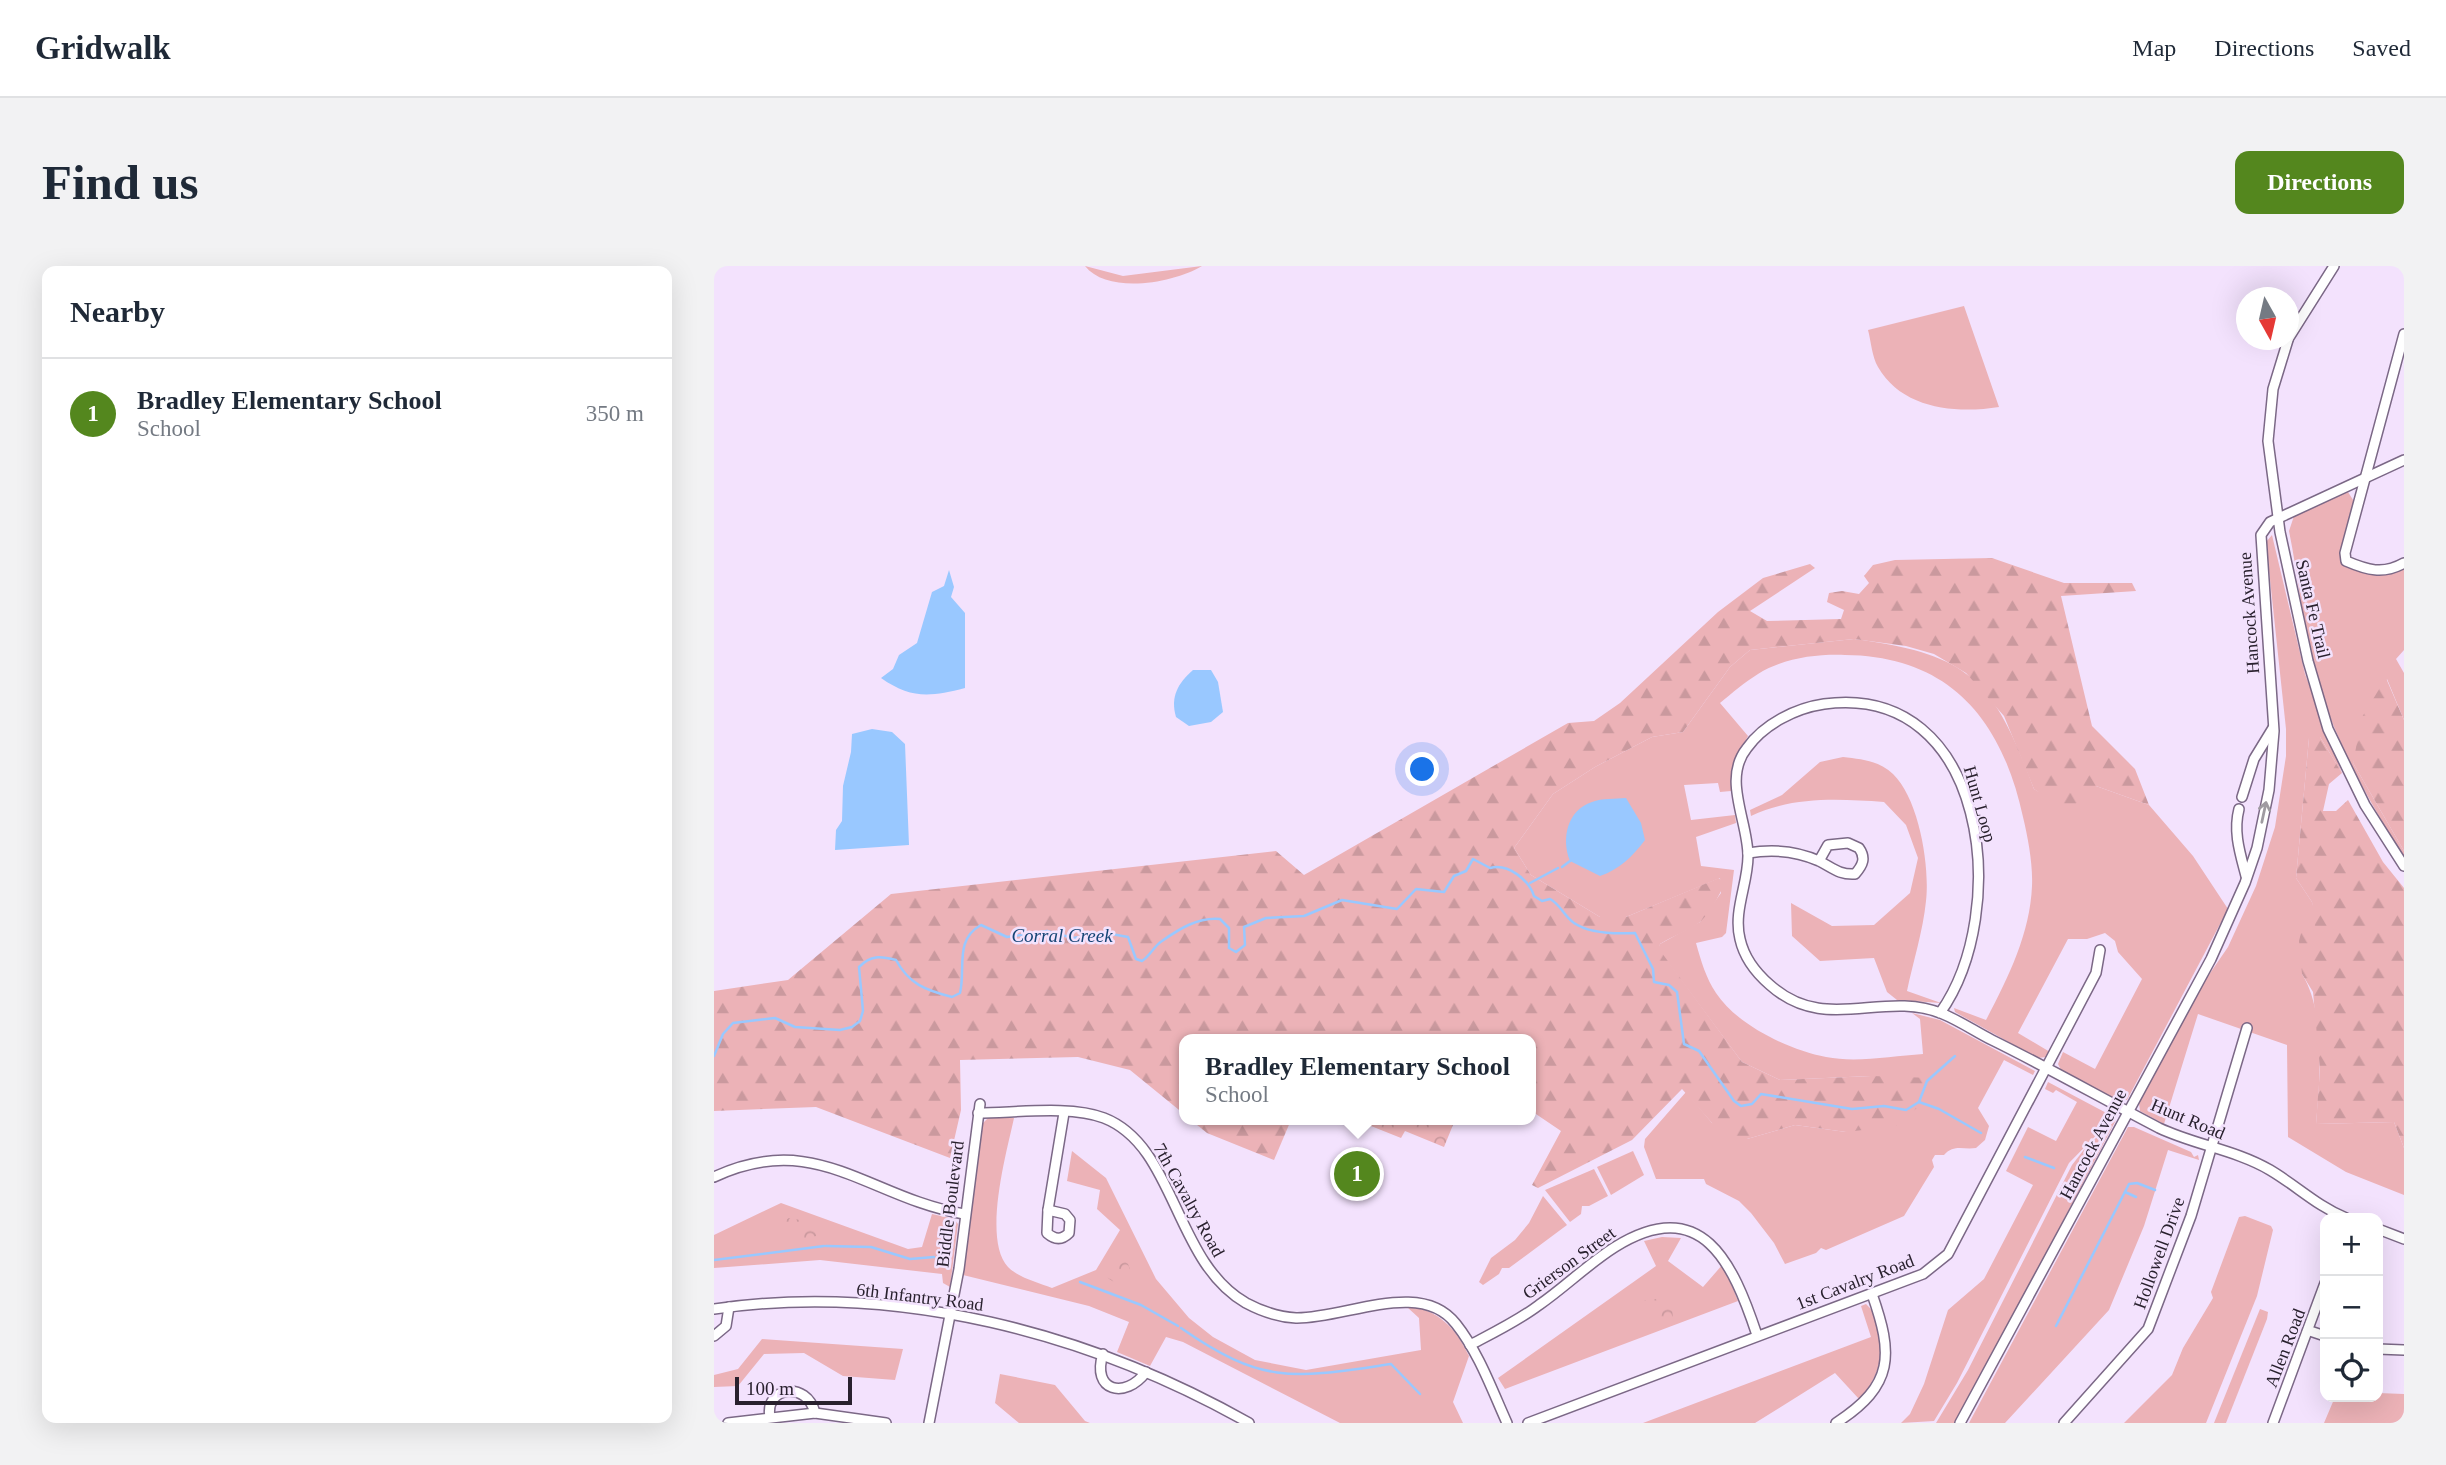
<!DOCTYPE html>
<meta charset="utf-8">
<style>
:root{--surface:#fff;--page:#f2f2f3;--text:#1f2937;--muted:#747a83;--line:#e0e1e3;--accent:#54871e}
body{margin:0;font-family:Georgia,serif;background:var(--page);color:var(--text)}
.controls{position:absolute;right:21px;bottom:21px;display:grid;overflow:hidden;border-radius:14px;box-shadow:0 7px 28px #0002}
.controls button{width:63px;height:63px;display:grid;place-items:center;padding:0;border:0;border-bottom:2px solid var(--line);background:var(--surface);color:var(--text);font:35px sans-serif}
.compass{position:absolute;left:1522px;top:21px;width:63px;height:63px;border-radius:50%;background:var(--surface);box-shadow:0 7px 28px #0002;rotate:172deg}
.scale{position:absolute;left:21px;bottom:18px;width:117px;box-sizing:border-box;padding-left:7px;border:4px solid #29212e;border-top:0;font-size:19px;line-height:24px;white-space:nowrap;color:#29212e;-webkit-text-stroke:5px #f3e2fd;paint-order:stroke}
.you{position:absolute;left:709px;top:504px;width:24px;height:24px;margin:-18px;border:5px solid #fff;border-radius:50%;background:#1a73e8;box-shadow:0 0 0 10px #1a73e833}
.badge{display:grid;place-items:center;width:46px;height:46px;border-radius:50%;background:var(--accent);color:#fff;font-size:23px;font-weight:700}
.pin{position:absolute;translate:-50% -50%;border:4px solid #fff;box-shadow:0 2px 7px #0006}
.popup{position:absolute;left:465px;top:768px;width:357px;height:91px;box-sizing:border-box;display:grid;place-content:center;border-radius:14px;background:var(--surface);filter:drop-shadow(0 2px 5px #0005);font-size:23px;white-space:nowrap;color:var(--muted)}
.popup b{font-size:26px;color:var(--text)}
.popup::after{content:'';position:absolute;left:50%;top:100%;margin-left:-14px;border:14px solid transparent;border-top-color:var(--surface)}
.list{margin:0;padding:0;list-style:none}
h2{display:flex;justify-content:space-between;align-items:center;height:91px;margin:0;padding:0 28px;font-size:30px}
h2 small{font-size:23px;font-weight:400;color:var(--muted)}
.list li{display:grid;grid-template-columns:46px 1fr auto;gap:21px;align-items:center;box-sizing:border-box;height:112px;padding:0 28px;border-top:2px solid var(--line)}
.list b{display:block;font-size:26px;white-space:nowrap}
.list p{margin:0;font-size:23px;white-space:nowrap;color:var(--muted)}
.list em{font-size:23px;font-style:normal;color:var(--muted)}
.icon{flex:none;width:38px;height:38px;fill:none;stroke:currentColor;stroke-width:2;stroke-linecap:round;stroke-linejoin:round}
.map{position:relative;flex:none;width:1690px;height:1157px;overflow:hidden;border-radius:14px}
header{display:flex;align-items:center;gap:42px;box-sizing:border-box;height:98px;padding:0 35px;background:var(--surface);border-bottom:2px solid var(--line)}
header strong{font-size:33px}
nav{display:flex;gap:38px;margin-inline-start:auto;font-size:24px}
.intro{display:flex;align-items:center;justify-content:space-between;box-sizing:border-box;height:168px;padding:0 42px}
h1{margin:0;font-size:49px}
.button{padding:18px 32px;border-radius:14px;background:var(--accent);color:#fff;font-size:24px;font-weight:700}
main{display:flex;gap:42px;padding:0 42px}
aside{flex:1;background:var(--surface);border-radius:14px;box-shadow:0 7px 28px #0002}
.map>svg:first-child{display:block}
.grass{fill:#ecb2b7}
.forest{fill:url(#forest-firs)}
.park{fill:url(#park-crowns)}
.water{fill:#99c8ff}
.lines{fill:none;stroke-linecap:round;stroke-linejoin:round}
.stream{stroke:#99c8ff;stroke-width:2.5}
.minor-casing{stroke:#7b6886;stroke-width:12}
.minor{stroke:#fff;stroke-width:9}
.oneway{stroke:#9f9ba1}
.labels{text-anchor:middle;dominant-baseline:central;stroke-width:5;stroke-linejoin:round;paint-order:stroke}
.street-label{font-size:18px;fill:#29212e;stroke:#f3e2fd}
.water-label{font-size:19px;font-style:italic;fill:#144475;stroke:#f3e2fd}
</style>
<header>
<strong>Gridwalk</strong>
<nav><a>Map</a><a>Directions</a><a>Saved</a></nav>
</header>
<div class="intro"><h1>Find us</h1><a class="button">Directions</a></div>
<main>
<aside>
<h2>Nearby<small></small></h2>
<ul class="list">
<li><span class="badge">1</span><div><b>Bradley Elementary School</b><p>School</p></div><em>350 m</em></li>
</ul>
</aside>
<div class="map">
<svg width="1690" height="1157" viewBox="0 0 1690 1157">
<defs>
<pattern id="forest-firs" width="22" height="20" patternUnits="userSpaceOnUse" patternTransform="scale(1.75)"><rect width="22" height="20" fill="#ecb2b7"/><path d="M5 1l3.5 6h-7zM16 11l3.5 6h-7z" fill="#ca999e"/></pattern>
<pattern id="park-crowns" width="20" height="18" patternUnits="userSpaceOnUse" patternTransform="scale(1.75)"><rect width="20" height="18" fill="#ecb2b7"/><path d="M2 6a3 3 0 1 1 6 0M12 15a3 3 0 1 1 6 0" fill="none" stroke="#ca999e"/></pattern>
</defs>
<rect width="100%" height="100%" fill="#f3e2fd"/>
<g class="grass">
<path d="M371,0L409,10L488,0C460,17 394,29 371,0Z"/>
<path d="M1250,40L1285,141C1242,148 1188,143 1164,101C1158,91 1157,75 1154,64Z"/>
<path d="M1634,226L1641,237L1627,285L1628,295C1647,313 1668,309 1690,300V384L1682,393L1690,407V454L1673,413L1639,497L1690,585V591C1652,531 1616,466 1599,397C1588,354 1584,309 1575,265L1580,250Z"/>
<path d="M1558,269L1591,408L1628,507L1606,471L1595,472L1582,612L1598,636L1603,655L1588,708C1612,747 1606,813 1602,858L1680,856L1690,882V929L1632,906L1574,871L1573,779L1484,748L1450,858L1426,845L1425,837L1490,716L1514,681L1542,620L1561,561L1572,490V463L1552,276Z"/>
<path d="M1140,373C1257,388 1280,415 1320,523L1325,526L1382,520L1435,539L1479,590L1514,643L1413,834H1404L1347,804L1344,798L1349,786L1381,803L1428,713L1404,686L1401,675L1391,667L1373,673H1354L1304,767L1336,786L1333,791L1323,792L1241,746L1240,742L1272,754C1294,712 1316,668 1318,620C1319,598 1314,572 1309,551C1288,454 1236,390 1131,389C1102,388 1070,392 1044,408C1031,416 1018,427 1006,437L1034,470C1022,492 1017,495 1017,525L1006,526L1004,517L970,519L977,554L1021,549L1022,557L982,571L987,600L1020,604L1012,667L1008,671L982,677C987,695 992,712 1002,727C1023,759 1075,784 1112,791C1142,797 1178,790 1209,788L1206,753L1198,747L1226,754L1321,805L1319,809L1290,794L1264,842L1275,860L1271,874L1262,882C1249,884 1240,878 1230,889H1221L1218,894L1220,901L1190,950L1112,984L1107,982L1102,987L1071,998L1060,977L1037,947L1025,935L992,918L990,913H942L930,881L931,873L972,826L998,857L1033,873L1081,859L1132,866L1157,810L1066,814L1028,796L944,683L946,678L986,656L1007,627L1006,612L912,651H886L817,609L800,582L839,528L881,501L938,471L969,466L1016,401L1036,384Z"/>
<path d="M1129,491C1147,493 1166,495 1179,508C1205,533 1216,600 1212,635C1209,665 1199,696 1193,725L1227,737L1183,734L1173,726L1160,692L1106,695L1078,670L1077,637L1118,660L1160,659L1196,627L1204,592L1192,559L1170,536C1124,533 1080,530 1037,550L1036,544L1068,529L1106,496Z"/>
<polygon points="1334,816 1400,851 1355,897 1243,1117 1220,1155 1187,1157 1196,1148 1210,1118 1234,1044 1270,1013 1319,919 1292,905 1314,861 1342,875 1363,836 1342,824 1339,827 1331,823"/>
<path d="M274,852H300C293,885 268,973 294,1001C305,1012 323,1016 338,1022L382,1004L406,964L383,943L386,924L353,915L358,885L392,912L442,1013L475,1052L499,1071L541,1094L592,1104L707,1084L705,1052L693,1041C724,1042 743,1064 755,1090L739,1136L749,1157H626L469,1076L452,1071L436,1100L403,1086L415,1056L375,1040L249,1009L253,960L269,857Z"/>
<polygon points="1402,854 1249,1145 1240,1157 1222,1157 1254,1104 1358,899 1372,881"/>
<polygon points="1414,861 1420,861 1477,886 1480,891 1484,889 1485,894 1454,884 1430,960 1395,1044 1291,1157 1255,1157"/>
<polygon points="919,885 930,909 897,929 883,901"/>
<polygon points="880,903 894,930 875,940 868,940 867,948 856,956 831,924"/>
<polygon points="829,930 853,959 795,1002 788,1002 785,1008 769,1019 765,1016 777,992 801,974 815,957"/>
<polygon points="67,937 194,983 208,981 218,948 240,953 244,958 236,1021 229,1017 228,1008 106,994 0,1002 0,969"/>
<polygon points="1531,950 1557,960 1559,964 1543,1030 1492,1157 1410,1157 1458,1109 1469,1082 1499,1032 1497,1026 1525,951"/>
<polygon points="948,971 967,972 954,995 989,1021 1009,998 1024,1035 791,1123 784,1112 942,1000 930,975"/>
<path d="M1152,1038C1179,1063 1168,1111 1145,1133L1121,1107L1041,1157H929L1157,1071L1147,1040Z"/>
<polygon points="1546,1043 1554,1046 1553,1053 1512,1157 1500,1157"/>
<polygon points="48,1073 189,1083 181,1114 129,1110 90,1087 50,1088 24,1120 0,1121 0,1109 24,1103"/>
<polygon points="286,1108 341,1119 371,1155 376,1157 305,1157 281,1137"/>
<polygon points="1664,1127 1690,1128 1690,1157 1610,1157 1621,1131 1664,1131"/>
</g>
<g class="forest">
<path d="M1278,292L1350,317H1418L1422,325L1347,330L1378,460L1421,503L1435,539L1382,520L1353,546L1320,523L1290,450L1252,407L1220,388L1192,380L1140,373L1036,384L1016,401L969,466L938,471L881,501L839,528L800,582L817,609L886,651H912L1005,612L1010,618C1006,629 995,648 986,656C975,665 958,670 946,678L945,683L1028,796L1066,814L1157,810L1219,812L1211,835L1182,860L1132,866L1081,859L1033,873L1003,874L998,857L968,823L918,874L824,922L818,919L847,865L816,844V773H470V848L416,804L364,791L246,794L247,844L236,892L102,841L0,845V725L74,714L177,628L562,585L590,609L854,457L880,455L906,437L1004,346L1049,312L1096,298L1101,302L1036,345L1053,355L1127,353L1130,344L1113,336L1115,327L1128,325L1145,328L1155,317L1150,310L1159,299L1181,294Z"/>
<polygon points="1672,412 1690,454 1690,585 1639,497 1648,451"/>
<polygon points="1599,467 1606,471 1628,507 1615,518 1609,545 1622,545 1634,534 1669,596 1690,622 1690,882 1680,856 1602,858 1606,803 1599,726 1588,708 1585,675 1589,659 1601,661 1598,636 1582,612 1595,472"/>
<polygon points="477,854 577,854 560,894 493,867"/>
</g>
<g class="park">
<polygon points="642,854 741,854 730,881 691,865 687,872"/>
<polygon points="75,952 103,957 102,970 86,974 68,971 66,957"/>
<polygon points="401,989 414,998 421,1016 419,1018 400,1016 389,1009"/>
<polygon points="957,1031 959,1053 931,1056 928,1035"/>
</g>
<g class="water">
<path d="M235,304L240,321L237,331L251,347V422C216,431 197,433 167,412L179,403L185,389L203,377L218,326L230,320Z"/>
<path d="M479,404H497L504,416L509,446L497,456L475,460L462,451C456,431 464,417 479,404Z"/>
<polygon points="158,463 178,466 191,478 195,579 121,584 122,564 128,555 129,520 137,486 138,468"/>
<path d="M912,532L927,557L931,574C918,591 906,603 886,610L856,595C847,573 853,544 878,536C888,532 901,533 912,532Z"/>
</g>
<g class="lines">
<g class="stream">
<polyline points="848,601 856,595"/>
<polyline points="816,617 844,602"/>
<path d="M0,790L9,768L19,757L61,752L81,761L126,764L138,761L146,755L149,745L145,701C157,689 166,690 182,694C195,718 211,724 238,731L246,727C252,702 240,674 267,659L293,671L333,665L359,672L392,667L414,671L422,693L428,695C436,690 440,680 448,675C465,663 484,651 506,653L515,662V682L522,686L531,679L530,661L552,652L590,650L628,634L683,643L702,623L730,626L740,610L752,605L759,593L776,602C794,597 815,614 820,630L828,635L836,633C846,638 850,650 860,657C876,668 902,668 921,667L939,703L940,716L955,719L963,726L970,778L985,785L1020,835L1027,840L1038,838L1047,828L1138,843L1170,840L1192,844L1205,836L1225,843L1267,867"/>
<polyline points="1205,836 1213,815 1241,790"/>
<polyline points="1311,891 1340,902"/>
<polyline points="1411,926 1422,931"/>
<polyline points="112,980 157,981 196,993 220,991"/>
<polyline points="0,994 110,980"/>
<polyline points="366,1016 427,1039 464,1060"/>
<polyline points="1342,1060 1415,918 1423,917 1441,924"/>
<path d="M467,1062C550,1120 581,1112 677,1098L706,1128"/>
</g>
<defs>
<g id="minor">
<path d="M1690,68L1631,287L1632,295C1653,304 1669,309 1690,297"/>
<polyline points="1574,73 1620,0"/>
<polyline points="1574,74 1559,123 1554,175 1566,266 1594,395 1614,463 1651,539 1690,600"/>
<polyline points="1528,531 1540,493 1559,462"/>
<path d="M1525,543C1519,566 1526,587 1532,610"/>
<path d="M1034,587C1058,583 1083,585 1105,595C1119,602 1125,609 1141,608C1149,599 1152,592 1145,582L1134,577L1114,579L1105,595"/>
<path d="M1226,747C1298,646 1274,416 1110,438C1082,442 1050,458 1033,482C1008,513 1034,555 1034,590C1034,618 1019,645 1026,673C1030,691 1042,707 1056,719C1112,769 1168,723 1229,748C1246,755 1262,766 1278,774C1335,802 1389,833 1445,862C1481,879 1522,884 1556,904C1583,920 1603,940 1632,952"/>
<path d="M264,847C300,847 357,839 390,852C462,880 460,996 532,1037C547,1045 564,1051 582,1052C631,1053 707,1012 742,1058C765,1087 778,1124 793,1157"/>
<path d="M0,911C102,863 155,932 250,948"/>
<polyline points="334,944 350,847"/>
<path d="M334,944L351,948L356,954L355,967C348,974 341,974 333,967Z"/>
<polyline points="1664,963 1690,973"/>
<path d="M0,1043C183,1016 376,1067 535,1157"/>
<polyline points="1596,1065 1611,1070"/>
<polyline points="0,1070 12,1060 15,1041"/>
<path d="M756,1079C779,1067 804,1055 825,1039C851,1021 874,998 901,981C988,927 1019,997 1043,1069"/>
<polyline points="1664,1083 1690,1084"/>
<path d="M389,1088C377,1125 411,1134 432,1106"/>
<path d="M56,1151C50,1121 93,1114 101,1147"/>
<polyline points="14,1157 101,1147 172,1157"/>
<polyline points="215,1157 245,1003 266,838"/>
<polyline points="814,1157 1209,1008 1234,988 1382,707 1386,684"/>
<path d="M1122,1157C1181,1119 1179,1088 1158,1028"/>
<polyline points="1246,1157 1497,693 1531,617 1543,582 1555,524 1560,465 1547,269 1556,256 1690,194"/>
<polyline points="1350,1157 1434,1063 1477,950 1533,762"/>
<polyline points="1559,1157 1611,1017"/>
</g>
</defs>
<use href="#minor" class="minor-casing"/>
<use href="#minor" class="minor"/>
</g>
<defs><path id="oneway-shaft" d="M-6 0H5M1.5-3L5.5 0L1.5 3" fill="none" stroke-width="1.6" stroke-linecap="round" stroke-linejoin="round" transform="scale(1.75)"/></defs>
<use class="oneway" href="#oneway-shaft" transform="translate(1550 546) rotate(-78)"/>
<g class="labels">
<g class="street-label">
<text transform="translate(1599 343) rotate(77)">Santa Fe Trail</text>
<text transform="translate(1535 347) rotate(-94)">Hancock Avenue</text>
<text transform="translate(1266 538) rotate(74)">Hunt Loop</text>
<text transform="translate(1474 853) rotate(23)">Hunt Road</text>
<text transform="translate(1379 878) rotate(-62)">Hancock Avenue</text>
<text transform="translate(475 934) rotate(61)">7th Cavalry Road</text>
<text transform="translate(236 938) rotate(-83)">Biddle Boulevard</text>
<text transform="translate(1445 987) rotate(-70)">Hollowell Drive</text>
<text transform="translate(855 997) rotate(-36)">Grierson Street</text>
<text transform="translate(1141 1016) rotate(-21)">1st Cavalry Road</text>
<text transform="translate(206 1031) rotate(7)">6th Infantry Road</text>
<text transform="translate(1571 1082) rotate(-69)">Allen Road</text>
</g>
<g class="water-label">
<text x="348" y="669">Corral Creek</text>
</g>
</g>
</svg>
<div class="controls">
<button>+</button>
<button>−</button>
<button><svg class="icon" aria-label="locate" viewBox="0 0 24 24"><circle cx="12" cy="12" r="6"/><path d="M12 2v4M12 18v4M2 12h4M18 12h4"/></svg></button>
</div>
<svg class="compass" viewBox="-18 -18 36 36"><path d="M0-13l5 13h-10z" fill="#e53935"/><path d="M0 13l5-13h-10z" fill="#747a83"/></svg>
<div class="scale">100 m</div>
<div class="you"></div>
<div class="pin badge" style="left:643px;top:908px">1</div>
<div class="popup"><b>Bradley Elementary School</b>School</div>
</div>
</main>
